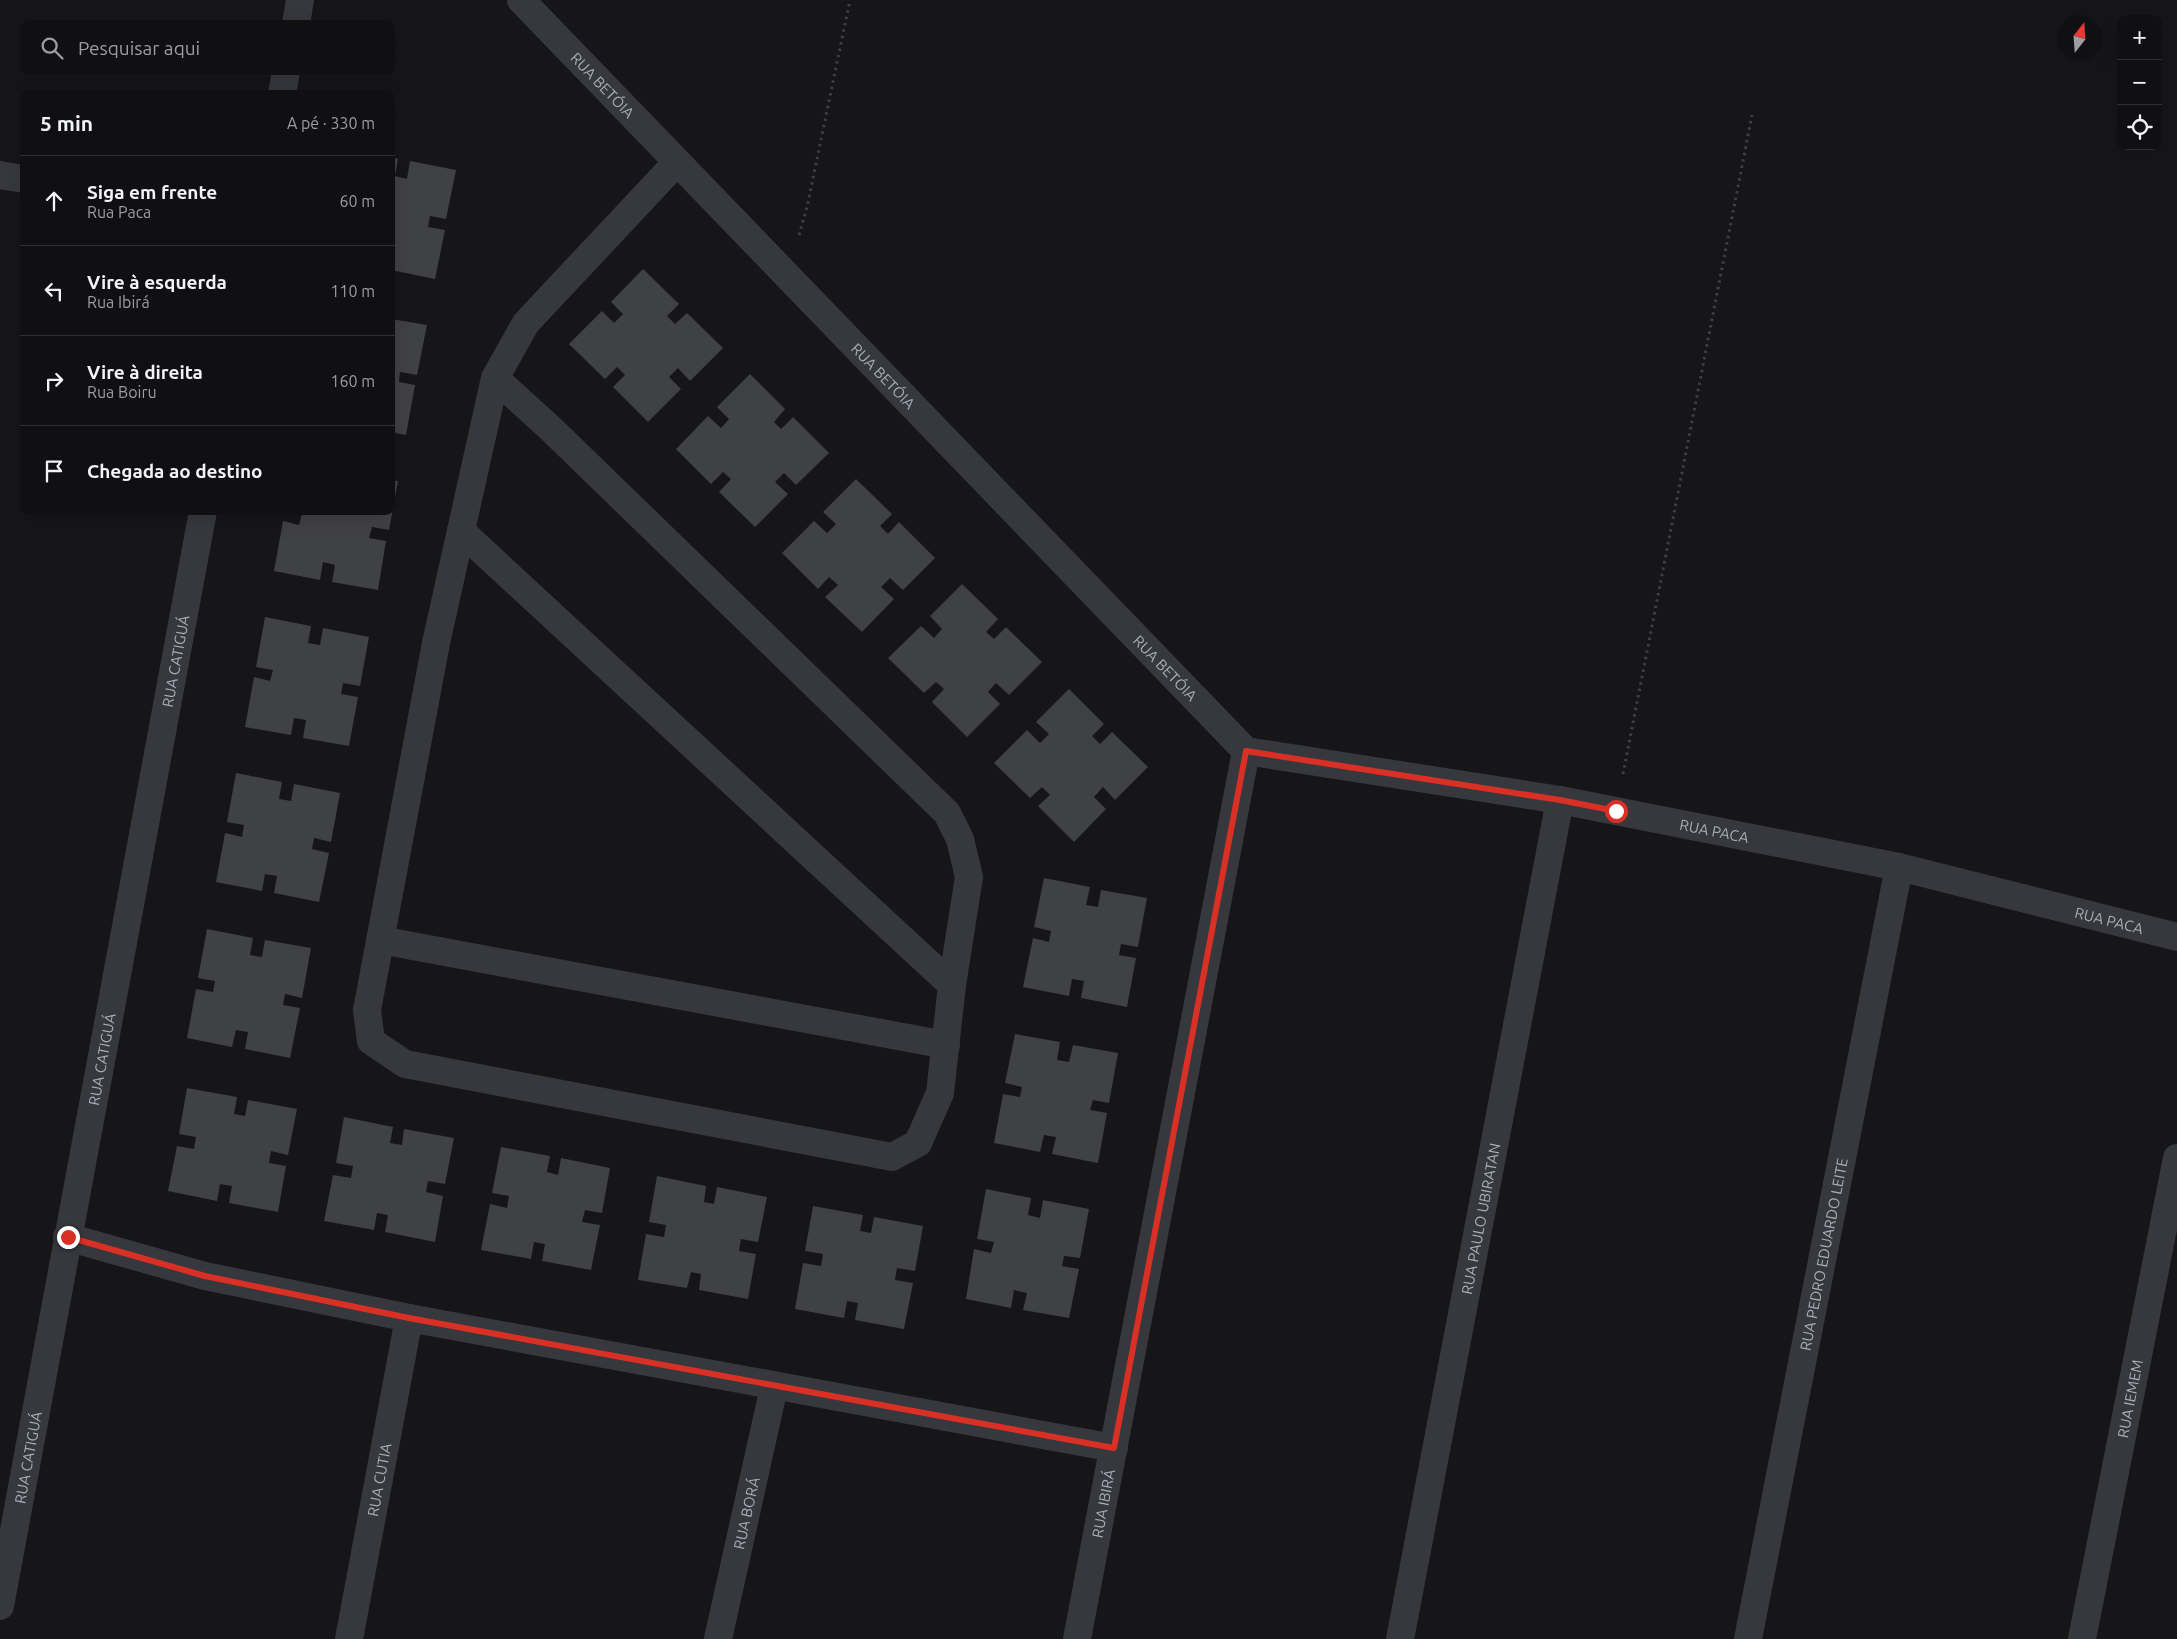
<!DOCTYPE html>
<html lang="pt">
<meta charset="utf-8">
<style>
:root{--surface:#101012;--page:#19191b;--text:#f1f3f6;--muted:#9c9d9f;--line:#303032}
body{margin:0;font-family:Ubuntu,sans-serif;background:var(--page);color:var(--text)}
.controls{position:absolute;right:15px;top:15px;display:grid;overflow:hidden;border-radius:10px;box-shadow:0 5px 20px #0002}
.controls button{width:45px;height:45px;display:grid;place-items:center;padding:0;border:0;border-bottom:1px solid var(--line);background:var(--surface);color:var(--text);font:25px sans-serif}
.compass{position:absolute;left:2057px;top:15px;width:45px;height:45px;border-radius:50%;background:var(--surface);box-shadow:0 5px 20px #0002;rotate:17deg}
.stop{position:absolute;width:15px;height:15px;margin:-11px;border:4px solid #d93025;border-radius:50%;background:#fff}
.stop.end{background:#d93025;border-color:#fff;box-shadow:0 1px 5px #0008}
.list{margin:0;padding:0;list-style:none}
h2{display:flex;justify-content:space-between;align-items:center;height:65px;margin:0;padding:0 20px;font-size:21px}
h2 small{font-size:16px;font-weight:400;color:var(--muted)}
.list li{display:grid;grid-template-columns:32px 1fr auto;gap:15px;align-items:center;box-sizing:border-box;height:90px;padding:0 20px;border-top:1px solid var(--line)}
.list b{display:block;font-size:19px;white-space:nowrap}
.list p{margin:0;font-size:16px;white-space:nowrap;color:var(--muted)}
.list em{font-size:16px;font-style:normal;color:var(--muted)}
.icon{flex:none;width:28px;height:28px;fill:none;stroke:currentColor;stroke-width:2;stroke-linecap:round;stroke-linejoin:round}
.map{position:relative;flex:none;width:2177px;height:1639px;overflow:hidden}
.search{position:absolute;background:var(--surface);box-shadow:0 5px 20px #0002;left:20px;top:20px;width:375px;height:55px;display:flex;align-items:center;gap:12px;box-sizing:border-box;padding:0 18px;border-radius:10px;color:var(--muted);font-size:19px}
.panel{position:absolute;background:var(--surface);box-shadow:0 5px 20px #0002;left:20px;top:90px;width:375px;height:425px;border-radius:10px}
.map>svg:first-child{display:block}
.building{fill:#404145}
.lines{fill:none;stroke-linecap:round;stroke-linejoin:round}
.path{stroke:#3d3f44;stroke-width:3;stroke-dasharray:2.5 4;stroke-linecap:butt}
.minor{stroke:#37383d;stroke-width:28}
.tertiary{stroke:#37383d;stroke-width:28}
.route{stroke:#d93025;stroke-width:6}
.labels{text-anchor:middle;dominant-baseline:central;stroke-width:4.5;stroke-linejoin:round;paint-order:stroke}
.street-label{font-size:15px;fill:#a8adb8;stroke:#111113}
</style>
<div class="map">
<svg width="2177" height="1639" viewBox="0 0 2177 1639">
<rect width="100%" height="100%" fill="#161618"/>
<g class="building">
<polygon points="391,157 398,159 395,176 407,179 410,161 456,170 446,219 430,216 428,227 445,230 435,279 391,270"/>
<polygon points="643,269 679,304 667,316 675,324 687,313 723,348 690,381 678,368 669,377 681,389 648,422 613,387 625,375 617,367 605,379 569,344 602,311 614,323 623,314 611,302"/>
<polygon points="391,319 427,325 417,375 400,372 399,382 415,385 406,435 391,432"/>
<polygon points="750,374 785,409 774,422 781,429 793,417 829,453 796,485 784,473 775,482 788,494 755,527 719,492 731,479 723,472 711,484 676,449 708,416 721,428 729,419 717,407"/>
<polygon points="856,479 892,514 880,526 888,534 899,522 935,558 903,590 890,578 881,587 894,599 862,632 825,597 838,585 829,577 818,589 782,553 814,521 827,533 836,524 823,512"/>
<polygon points="391,480 398,481 389,530 372,527 369,538 386,541 378,590 332,582 335,565 323,562 320,580 274,571 283,521 299,525 302,514 294,511 391,511"/>
<polygon points="962,584 998,619 986,632 994,639 1006,627 1042,662 1009,695 996,683 988,692 1000,704 967,737 932,702 944,689 936,682 924,693 888,658 921,626 934,638 942,629 930,616"/>
<polygon points="265,617 311,626 308,643 320,645 323,628 369,637 360,686 343,683 341,694 358,697 349,746 303,738 306,720 294,718 291,735 245,727 254,677 270,681 273,670 256,667"/>
<polygon points="1069,689 1104,724 1092,736 1100,744 1112,732 1148,767 1115,800 1103,787 1094,797 1106,809 1074,842 1038,806 1050,795 1042,787 1030,798 994,763 1027,730 1040,743 1049,734 1036,722"/>
<polygon points="236,773 282,782 279,799 291,801 294,784 340,793 331,842 314,838 312,849 329,853 319,902 274,893 277,876 265,874 262,891 216,882 225,833 242,837 244,825 227,822"/>
<polygon points="1044,878 1090,887 1086,905 1098,907 1101,890 1147,898 1138,947 1121,944 1119,955 1136,958 1127,1007 1081,998 1084,981 1072,979 1069,996 1023,987 1033,938 1049,942 1051,931 1034,927"/>
<polygon points="207,929 253,938 250,955 262,957 265,940 311,948 302,998 285,994 283,1005 300,1008 290,1058 245,1049 248,1032 236,1030 232,1047 187,1038 196,989 213,992 215,981 198,978"/>
<polygon points="1015,1034 1060,1042 1057,1060 1069,1062 1073,1045 1118,1053 1109,1103 1093,1100 1090,1110 1107,1113 1098,1163 1052,1154 1056,1137 1044,1135 1040,1152 994,1143 1003,1094 1020,1097 1022,1087 1005,1083"/>
<polygon points="187,1088 237,1097 234,1114 245,1116 248,1100 297,1109 288,1155 271,1151 269,1163 286,1166 278,1212 229,1203 232,1186 220,1184 217,1201 168,1191 177,1146 194,1149 196,1137 179,1134"/>
<polygon points="344,1117 393,1127 390,1143 402,1145 404,1129 454,1138 445,1184 428,1181 426,1192 443,1196 435,1242 385,1232 388,1215 377,1213 374,1230 324,1221 333,1175 351,1178 353,1166 336,1163"/>
<polygon points="501,1147 550,1156 547,1172 558,1175 561,1158 610,1168 602,1213 585,1210 582,1222 600,1225 591,1270 542,1261 545,1244 534,1242 531,1259 481,1250 490,1204 507,1208 509,1196 492,1193"/>
<polygon points="657,1176 706,1186 704,1202 714,1204 717,1187 767,1197 758,1242 741,1239 739,1251 756,1254 748,1299 699,1290 701,1274 691,1272 687,1288 638,1280 646,1234 664,1237 666,1225 649,1222"/>
<polygon points="986,1189 1031,1198 1028,1215 1040,1218 1043,1200 1089,1209 1080,1258 1064,1256 1062,1266 1079,1269 1069,1318 1023,1310 1027,1293 1014,1290 1011,1308 966,1299 974,1249 991,1253 994,1242 977,1239"/>
<polygon points="813,1206 863,1215 860,1231 871,1233 874,1217 923,1226 915,1271 897,1268 895,1280 913,1283 904,1329 855,1320 858,1303 847,1301 844,1318 795,1309 803,1263 821,1266 823,1254 805,1251"/>
</g>
<g class="lines">
<g class="path">
<polyline points="799,235 807,207 850,0"/>
<polyline points="1623,774 1752,115"/>
</g>
<g class="minor">
<polyline points="0,175 24,179"/>
<polyline points="495,378 550,428 947,813 960,839 969,877 952,985 940,1093 918,1143 892,1157 405,1064 371,1041 367,1010 436,643 495,378 526,323 677,162"/>
<polyline points="461,531 952,985"/>
<polyline points="380,940 946,1045"/>
<polyline points="67,1237 205,1276 409,1318 1114,1448"/>
<path id="s1" d="M349,1639L409,1318"/>
<path id="s2" d="M718,1639L774,1387"/>
<path id="s3" d="M1077,1639L1246,751"/>
<path id="s4" d="M1400,1639L1560,800"/>
<path id="s5" d="M1748,1639L1899,867"/>
<path id="s6" d="M2082,1639L2177,1158"/>
</g>
<g class="tertiary">
<path id="s7" d="M521,0L1246,751L1560,800L1899,867L2177,937"/>
<polyline points="296,24 300,0"/>
<polyline points="282,94 286,71"/>
<path id="s8" d="M0,1606L203,511"/>
</g>
</g>
<g class="lines">
<polyline class="route" points="68,1237 205,1276 409,1318 1114,1448 1246,751 1560,800 1616,811"/>
</g>
<g class="labels">
<g class="street-label">
<text stroke="none"><textPath href="#s7" startOffset="118">RUA BETÓIA</textPath></text>
<text stroke="none"><textPath href="#s7" startOffset="522">RUA BETÓIA</textPath></text>
<text stroke="none"><textPath href="#s8" startOffset="961">RUA CATIGUÁ</textPath></text>
<text stroke="none"><textPath href="#s7" startOffset="928">RUA BETÓIA</textPath></text>
<text stroke="none"><textPath href="#s7" startOffset="1519">RUA PACA</textPath></text>
<text stroke="none"><textPath href="#s7" startOffset="1924">RUA PACA</textPath></text>
<text stroke="none"><textPath href="#s8" startOffset="556">RUA CATIGUÁ</textPath></text>
<text stroke="none"><textPath href="#s4" startOffset="428">RUA PAULO UBIRATAN</textPath></text>
<text stroke="none"><textPath href="#s5" startOffset="392">RUA PEDRO EDUARDO LEITE</textPath></text>
<text stroke="none"><textPath href="#s6" startOffset="245">RUA IEMEM</textPath></text>
<text stroke="none"><textPath href="#s8" startOffset="151">RUA CATIGUÁ</textPath></text>
<text stroke="none"><textPath href="#s1" startOffset="162">RUA CUTIA</textPath></text>
<text stroke="none"><textPath href="#s3" startOffset="138">RUA IBIRÁ</textPath></text>
<text stroke="none"><textPath href="#s2" startOffset="129">RUA BORÁ</textPath></text>
</g>
</g>
</svg>
<div class="controls">
<button>+</button>
<button>−</button>
<button><svg class="icon" aria-label="locate" viewBox="0 0 24 24"><circle cx="12" cy="12" r="6"/><path d="M12 2v4M12 18v4M2 12h4M18 12h4"/></svg></button>
</div>
<svg class="compass" viewBox="-18 -18 36 36"><path d="M0-13l5 13h-10z" fill="#e53935"/><path d="M0 13l5-13h-10z" fill="#9c9d9f"/></svg>
<div class="stop" style="left:1616px;top:811px"></div>
<div class="stop end" style="left:68px;top:1237px"></div>
<div class="search"><svg class="icon" aria-label="search" viewBox="0 0 24 24"><circle cx="10" cy="10" r="6"/><path d="M15 15l6 6"/></svg>Pesquisar aqui</div>
<section class="panel">
<h2>5 min<small>A pé · 330 m</small></h2>
<ul class="list">
<li><svg class="icon" aria-label="ahead" viewBox="0 0 24 24"><path d="M12 20V5M6 11l6-6 6 6"/></svg><div><b>Siga em frente</b><p>Rua Paca</p></div><em>60 m</em></li>
<li><svg class="icon" aria-label="left" viewBox="0 0 24 24"><path d="M17 20v-9H6M10 6l-5 5 5 5"/></svg><div><b>Vire à esquerda</b><p>Rua Ibirá</p></div><em>110 m</em></li>
<li><svg class="icon" aria-label="right" viewBox="0 0 24 24"><path d="M7 20v-9h11M14 6l5 5-5 5"/></svg><div><b>Vire à direita</b><p>Rua Boiru</p></div><em>160 m</em></li>
<li><svg class="icon" aria-label="arrive" viewBox="0 0 24 24"><path d="M6 21V4h12l-3 4 3 4H6"/></svg><div><b>Chegada ao destino</b></div></li>
</ul>
</section>
</div>
